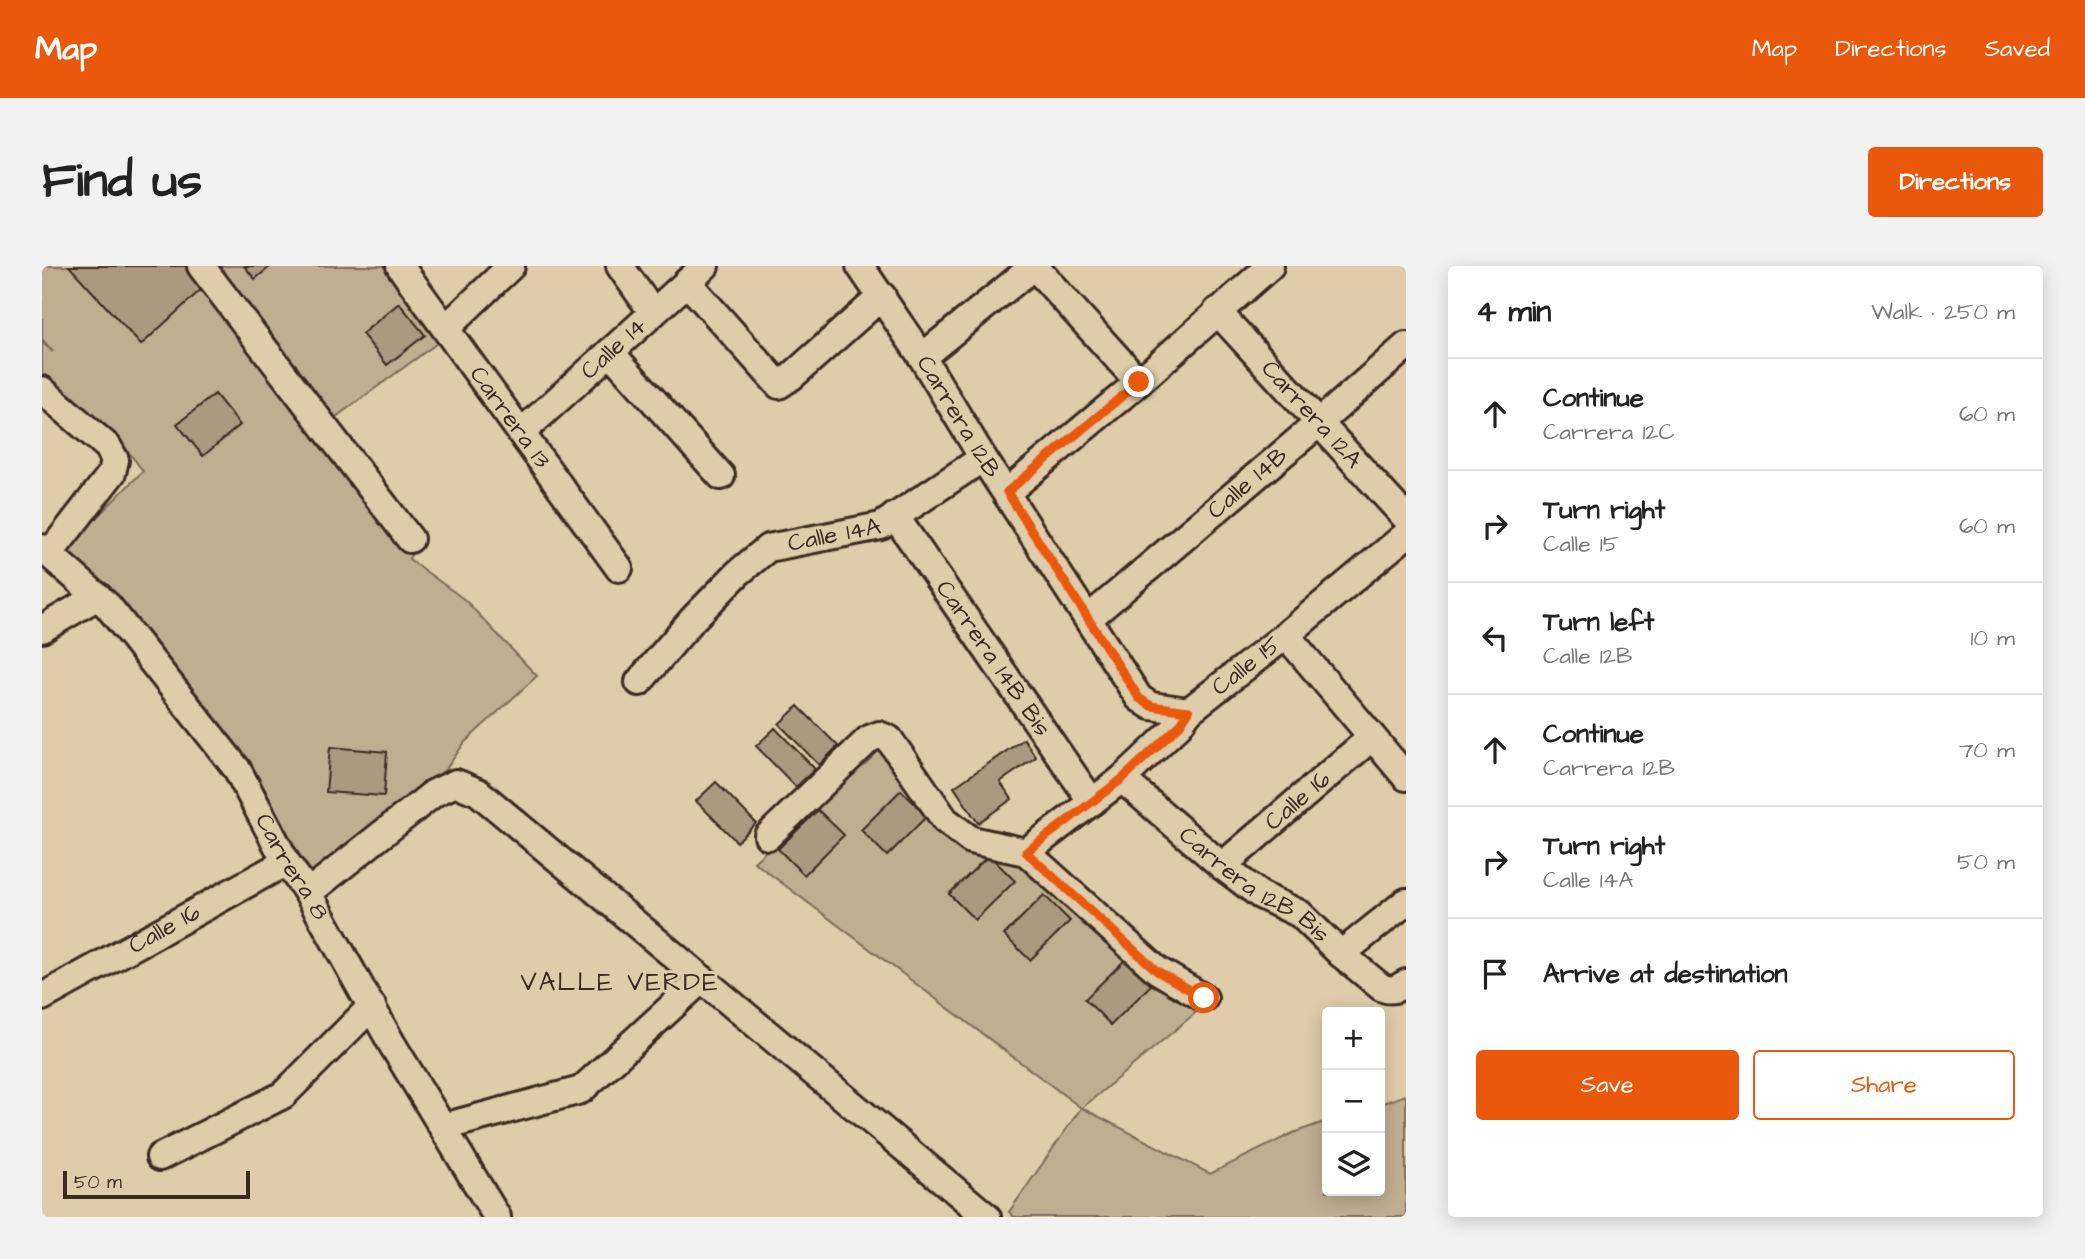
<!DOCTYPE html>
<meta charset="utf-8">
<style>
:root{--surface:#fff;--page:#f2f2f2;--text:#222;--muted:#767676;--line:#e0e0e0;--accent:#ea580c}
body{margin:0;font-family:"Architects Daughter",sans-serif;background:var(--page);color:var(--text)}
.controls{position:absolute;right:21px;bottom:21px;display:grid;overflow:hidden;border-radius:7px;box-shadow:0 4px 18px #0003}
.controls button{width:63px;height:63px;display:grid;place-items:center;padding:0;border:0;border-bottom:2px solid var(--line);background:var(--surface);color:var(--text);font:35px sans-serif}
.scale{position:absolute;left:21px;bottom:18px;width:187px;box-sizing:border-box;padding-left:7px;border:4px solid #3b2a1e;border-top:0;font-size:19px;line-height:24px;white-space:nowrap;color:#3b2a1e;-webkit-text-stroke:5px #deccaa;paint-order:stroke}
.stop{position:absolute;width:21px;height:21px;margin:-16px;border:5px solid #ea580c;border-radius:50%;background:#fff}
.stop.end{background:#ea580c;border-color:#fff;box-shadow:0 2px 7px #0008}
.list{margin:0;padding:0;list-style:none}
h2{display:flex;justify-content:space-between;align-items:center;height:91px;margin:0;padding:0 28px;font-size:30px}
h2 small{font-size:23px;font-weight:400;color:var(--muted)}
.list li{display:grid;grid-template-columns:46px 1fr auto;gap:21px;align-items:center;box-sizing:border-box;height:112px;padding:0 28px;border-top:2px solid var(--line)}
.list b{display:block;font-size:26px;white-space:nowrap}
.list p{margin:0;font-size:23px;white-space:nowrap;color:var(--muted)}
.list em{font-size:23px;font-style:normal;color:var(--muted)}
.actions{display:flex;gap:14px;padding:21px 28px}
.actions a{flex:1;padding:16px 0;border:2px solid var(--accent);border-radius:7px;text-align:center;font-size:24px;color:var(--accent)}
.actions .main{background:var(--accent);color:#fff}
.icon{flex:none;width:38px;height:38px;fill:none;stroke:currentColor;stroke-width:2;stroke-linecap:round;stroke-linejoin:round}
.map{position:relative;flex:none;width:1364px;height:951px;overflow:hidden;border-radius:7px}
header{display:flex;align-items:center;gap:42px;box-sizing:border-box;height:98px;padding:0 35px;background:var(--accent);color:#fff}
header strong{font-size:33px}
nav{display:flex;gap:38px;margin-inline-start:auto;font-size:24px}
.intro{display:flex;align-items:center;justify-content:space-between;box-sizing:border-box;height:168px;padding:0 42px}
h1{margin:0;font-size:49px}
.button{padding:18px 32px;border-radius:7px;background:var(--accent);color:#fff;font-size:24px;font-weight:700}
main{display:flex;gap:42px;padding:0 42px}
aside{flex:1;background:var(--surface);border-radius:7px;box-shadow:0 4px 18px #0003}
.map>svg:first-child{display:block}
.green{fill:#c0ae91;stroke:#7e6c58;stroke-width:2}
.building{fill:#ab9a7f;stroke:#3b2a1e;stroke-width:2}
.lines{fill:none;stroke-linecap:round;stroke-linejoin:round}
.minor-casing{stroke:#3b2a1e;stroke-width:32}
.minor{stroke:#deccaa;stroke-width:26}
.route{stroke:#ea580c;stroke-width:9}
.labels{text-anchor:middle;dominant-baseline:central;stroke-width:6;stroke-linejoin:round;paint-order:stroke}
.street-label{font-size:24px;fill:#3b2a1e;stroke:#deccaa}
.neighbourhood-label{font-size:26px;letter-spacing:2px;fill:#3b2a1e;stroke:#deccaa}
</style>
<header>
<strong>Map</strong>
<nav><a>Map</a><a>Directions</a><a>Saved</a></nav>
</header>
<div class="intro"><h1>Find us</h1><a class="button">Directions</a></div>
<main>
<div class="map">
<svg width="1364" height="951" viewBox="0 0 1364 951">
<rect width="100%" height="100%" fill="#deccaa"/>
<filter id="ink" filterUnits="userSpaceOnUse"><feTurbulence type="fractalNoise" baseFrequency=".0143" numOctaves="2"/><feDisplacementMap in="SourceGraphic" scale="14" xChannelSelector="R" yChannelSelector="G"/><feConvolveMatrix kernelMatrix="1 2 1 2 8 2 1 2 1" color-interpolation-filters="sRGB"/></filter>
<g filter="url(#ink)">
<g class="green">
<polygon points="0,0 150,0 371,285 367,293 423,334 495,410 423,476 404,503 266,611 18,288 101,205 75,171 0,124 0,76 11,86 0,73"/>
<polygon points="176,0 344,0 398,75 291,153"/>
<polygon points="836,481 872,519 973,591 1109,719 1158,743 1040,842 1168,908 1251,867 1285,855 1285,925 1338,925 1338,838 1364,829 1364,951 972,951 967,946 1039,842 712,596"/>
</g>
<g class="building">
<polygon points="27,0 147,0 164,19 99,79"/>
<polygon points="202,0 229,0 213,13"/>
<polygon points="357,37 383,69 345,99 320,68"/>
<polygon points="173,128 198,159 161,190 135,158"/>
<polygon points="756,440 796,480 777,499 737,458"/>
<polygon points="733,462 773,503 754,521 714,480"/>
<polygon points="982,473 994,491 958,516 970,533 936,557 912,521"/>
<polygon points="288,481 345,486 342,530 284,526"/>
<polygon points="674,516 714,557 695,576 654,535"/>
<polygon points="859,524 885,550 845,590 819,564"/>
<polygon points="776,544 802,569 762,609 736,583"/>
<polygon points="947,589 973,615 933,654 907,628"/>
<polygon points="1002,629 1028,655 988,694 962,669"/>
<polygon points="1083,694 1109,719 1069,759 1043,733"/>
</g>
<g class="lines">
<defs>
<g id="minor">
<polyline points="159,0 368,273"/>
<path id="s1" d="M358,0L577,302"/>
<polyline points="578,0 611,47"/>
<path id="s2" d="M818,0L880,91L941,192L1097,432L1109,440L1147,445"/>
<polyline points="992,0 1097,116"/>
<polyline points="645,16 737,119 749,111 840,30"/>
<path id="s3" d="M1175,45L1364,252"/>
<polyline points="404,62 469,0"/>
<polyline points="568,86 679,210"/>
<polyline points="880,91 992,0"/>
<polyline points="0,124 66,181 73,194 70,207 8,287"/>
<path id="s4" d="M480,166L663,0"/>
<polyline points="965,226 1097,116 1228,0"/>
<path id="s5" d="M853,250L1050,536"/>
<path id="s6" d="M0,282L66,340L195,503L244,596L266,627L350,778L455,951"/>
<path id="s7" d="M1047,352L1278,156L1364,80"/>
<polyline points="0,363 56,330"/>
<polyline points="1244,369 1364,511"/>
<path id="s8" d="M597,416L651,353L696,307L726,282L839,260L941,192"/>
<path id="s9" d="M1080,513L1180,600L1218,629L1258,648L1299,688L1339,721C1349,726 1355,723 1364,717"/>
<polyline points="726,570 827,473 837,469 847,473 903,554 929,574 984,586 1115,704 1162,732"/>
<path id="s10" d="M984,586L1080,513L1137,459L1147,445L1244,369L1364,269"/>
<path id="s11" d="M1180,600L1330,471"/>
<polyline points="266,627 392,527 414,517 436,526 945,951"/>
<polyline points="1299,688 1364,636"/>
<path id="s12" d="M0,731L244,596"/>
<polyline points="401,861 539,824 660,713"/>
<polyline points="118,891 241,829 330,740"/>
</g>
</defs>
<use href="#minor" class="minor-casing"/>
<use href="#minor" class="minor"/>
</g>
</g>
<g class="lines" filter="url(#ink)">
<polyline class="route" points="1097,116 965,226 1097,432 1109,440 1147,445 1138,459 1080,513 984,586 1115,705 1162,732"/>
</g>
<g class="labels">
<g class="street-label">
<text stroke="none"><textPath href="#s4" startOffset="124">Calle 14</textPath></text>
<text stroke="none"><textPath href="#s3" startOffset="140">Carrera 12A</textPath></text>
<text stroke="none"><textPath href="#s1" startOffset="187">Carrera 13</textPath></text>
<text stroke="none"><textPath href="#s2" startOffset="180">Carrera 12B</textPath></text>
<text stroke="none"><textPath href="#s7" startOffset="208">Calle 14B</textPath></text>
<text stroke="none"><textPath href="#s8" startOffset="254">Calle 14A</textPath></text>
<text stroke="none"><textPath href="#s5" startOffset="173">Carrera 14B Bis</textPath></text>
<text stroke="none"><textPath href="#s10" startOffset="289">Calle 15</textPath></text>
<text stroke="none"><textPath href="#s11" startOffset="100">Calle 16</textPath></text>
<text stroke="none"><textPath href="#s6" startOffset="408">Carrera 8</textPath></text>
<text stroke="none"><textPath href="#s9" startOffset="170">Carrera 12B Bis</textPath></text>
<text stroke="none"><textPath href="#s12" startOffset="140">Calle 16</textPath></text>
</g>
<g class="neighbourhood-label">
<text x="578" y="716">VALLE VERDE</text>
</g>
</g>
</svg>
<div class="controls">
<button>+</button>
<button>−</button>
<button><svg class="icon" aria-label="layers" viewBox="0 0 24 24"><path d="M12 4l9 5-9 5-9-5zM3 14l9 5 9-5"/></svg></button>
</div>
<div class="scale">50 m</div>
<div class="stop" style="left:1162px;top:732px"></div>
<div class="stop end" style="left:1097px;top:116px"></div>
</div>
<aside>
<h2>4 min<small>Walk · 250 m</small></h2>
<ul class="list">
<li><svg class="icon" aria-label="ahead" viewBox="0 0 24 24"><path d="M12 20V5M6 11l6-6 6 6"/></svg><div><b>Continue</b><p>Carrera 12C</p></div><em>60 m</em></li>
<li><svg class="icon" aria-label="right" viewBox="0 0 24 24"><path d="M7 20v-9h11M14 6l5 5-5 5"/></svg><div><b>Turn right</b><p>Calle 15</p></div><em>60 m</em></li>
<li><svg class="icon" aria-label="left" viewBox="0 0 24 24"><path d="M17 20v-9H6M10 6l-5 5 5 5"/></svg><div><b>Turn left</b><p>Calle 12B</p></div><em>10 m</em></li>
<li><svg class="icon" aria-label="ahead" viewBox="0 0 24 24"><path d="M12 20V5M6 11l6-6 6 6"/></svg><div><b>Continue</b><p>Carrera 12B</p></div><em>70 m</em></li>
<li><svg class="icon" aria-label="right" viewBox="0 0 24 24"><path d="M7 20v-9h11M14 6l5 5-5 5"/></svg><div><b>Turn right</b><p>Calle 14A</p></div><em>50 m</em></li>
<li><svg class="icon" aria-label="arrive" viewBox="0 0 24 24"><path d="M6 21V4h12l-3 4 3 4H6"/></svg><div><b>Arrive at destination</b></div></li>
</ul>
<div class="actions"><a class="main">Save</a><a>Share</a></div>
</aside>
</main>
